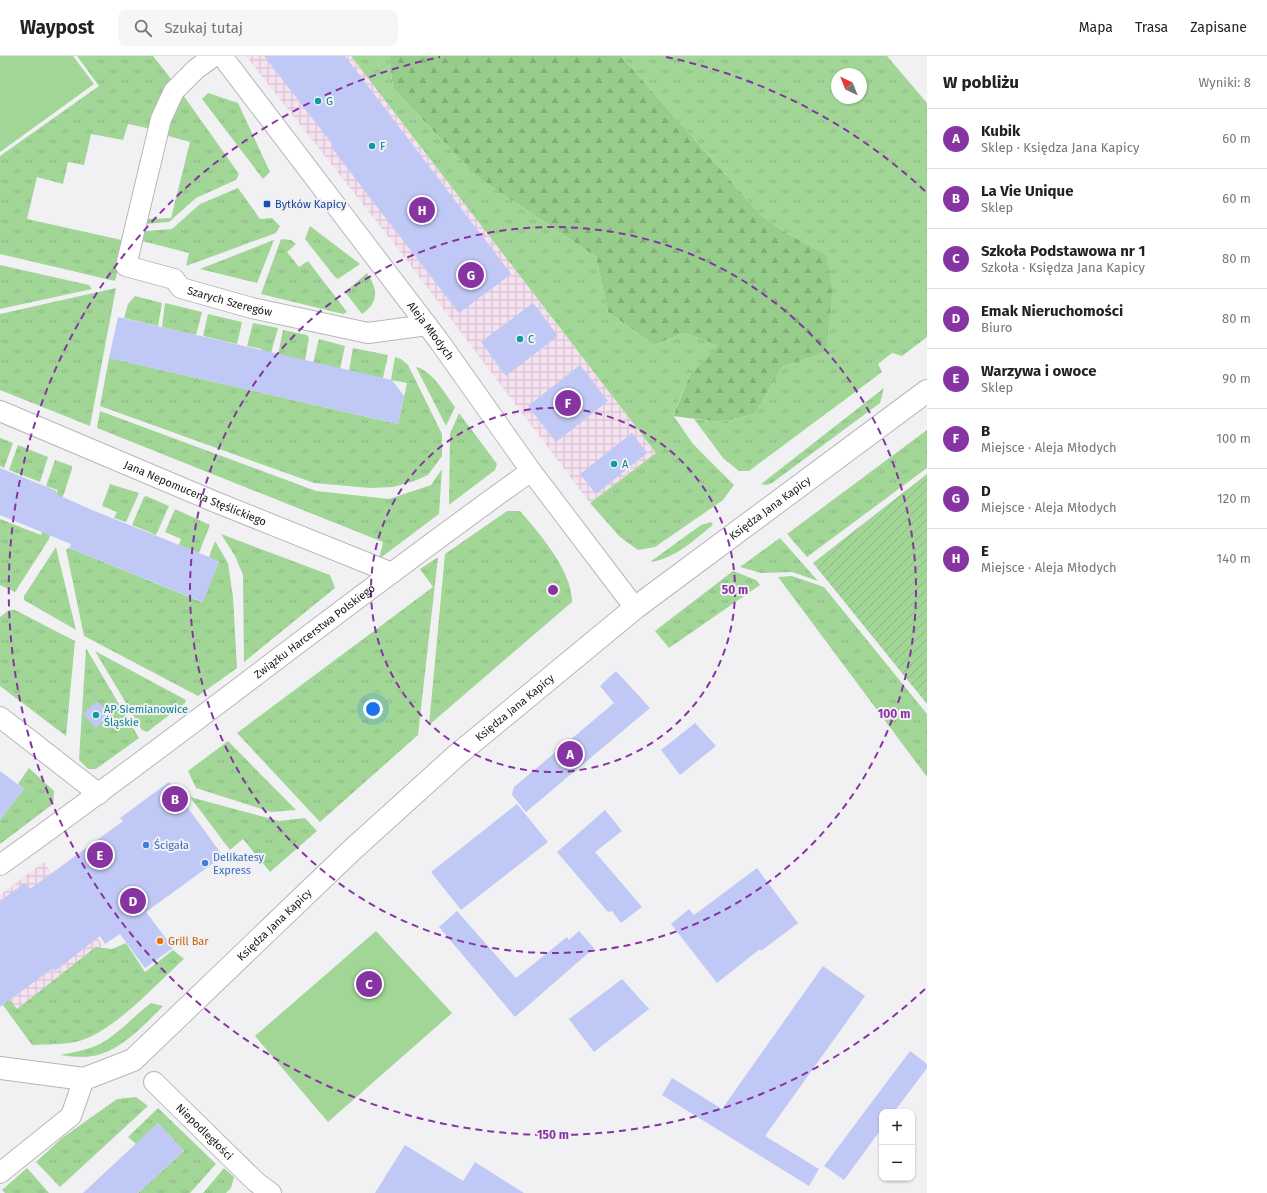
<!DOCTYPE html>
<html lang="pl">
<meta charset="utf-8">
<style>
:root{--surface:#fff;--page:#f6f6f6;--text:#222;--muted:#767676;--line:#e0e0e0;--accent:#8734a3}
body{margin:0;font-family:"Fira Sans",sans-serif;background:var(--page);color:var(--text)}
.controls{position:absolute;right:12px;bottom:12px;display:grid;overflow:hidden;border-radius:8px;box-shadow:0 1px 3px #0004}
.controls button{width:36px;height:36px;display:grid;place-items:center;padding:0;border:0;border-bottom:1px solid var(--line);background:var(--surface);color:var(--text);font:20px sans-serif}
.compass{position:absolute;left:831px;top:12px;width:36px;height:36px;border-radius:50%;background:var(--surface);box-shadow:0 1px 3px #0004;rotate:317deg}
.you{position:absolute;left:373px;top:653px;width:14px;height:14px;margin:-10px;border:3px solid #fff;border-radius:50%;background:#1a73e8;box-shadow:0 0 0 6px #1a73e833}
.badge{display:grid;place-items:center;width:26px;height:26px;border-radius:50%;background:var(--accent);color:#fff;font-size:13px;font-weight:700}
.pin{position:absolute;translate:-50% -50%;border:2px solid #fff;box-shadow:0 1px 4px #0006}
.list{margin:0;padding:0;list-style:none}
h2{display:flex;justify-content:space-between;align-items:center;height:52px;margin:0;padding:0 16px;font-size:17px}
h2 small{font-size:13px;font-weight:400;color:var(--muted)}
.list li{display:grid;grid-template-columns:26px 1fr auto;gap:12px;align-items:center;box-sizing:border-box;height:60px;padding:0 16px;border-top:1px solid var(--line)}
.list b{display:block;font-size:15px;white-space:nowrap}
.list p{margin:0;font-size:13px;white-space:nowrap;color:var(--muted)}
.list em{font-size:13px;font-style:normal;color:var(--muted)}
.icon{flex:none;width:22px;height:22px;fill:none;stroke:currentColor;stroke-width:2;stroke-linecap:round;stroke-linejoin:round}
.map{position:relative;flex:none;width:927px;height:1137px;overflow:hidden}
header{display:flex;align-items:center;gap:24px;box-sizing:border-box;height:56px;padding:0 20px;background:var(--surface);border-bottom:1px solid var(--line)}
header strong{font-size:19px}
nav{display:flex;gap:22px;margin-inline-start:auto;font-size:14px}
.search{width:280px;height:36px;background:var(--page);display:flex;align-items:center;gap:10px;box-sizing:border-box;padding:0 14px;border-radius:8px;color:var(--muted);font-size:15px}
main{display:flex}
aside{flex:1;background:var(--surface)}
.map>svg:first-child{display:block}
.industrial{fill:url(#industrial-grid)}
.grass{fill:url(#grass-tufts);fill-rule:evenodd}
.forest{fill:url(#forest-firs)}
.park{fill:#a1d696}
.garden{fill:url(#garden-furrows)}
.building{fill:#c0c8f5}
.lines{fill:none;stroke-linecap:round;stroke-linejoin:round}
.street-casing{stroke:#b7b7ba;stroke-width:22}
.secondary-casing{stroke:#b7b7ba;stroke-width:24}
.street{stroke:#fff;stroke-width:20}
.secondary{stroke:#fff;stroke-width:22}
.ring{fill:none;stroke:#8734a3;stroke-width:2;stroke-dasharray:7 5}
.culture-dot{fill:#0f9aa8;stroke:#f1f1f4;stroke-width:1.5}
.transit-dot{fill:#1a4fb4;stroke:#f1f1f4;stroke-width:1.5}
.shop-dot{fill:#3f7fe0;stroke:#f1f1f4;stroke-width:1.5}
.food-dot{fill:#e8710a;stroke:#f1f1f4;stroke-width:1.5}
.labels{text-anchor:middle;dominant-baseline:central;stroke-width:4;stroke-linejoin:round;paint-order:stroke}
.culture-label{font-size:11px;fill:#0d838f;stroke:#f1f1f4;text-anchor:start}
.transit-label{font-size:11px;fill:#164399;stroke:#f1f1f4;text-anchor:start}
.street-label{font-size:11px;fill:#161718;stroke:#f1f1f4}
.shop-label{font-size:11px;fill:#366cbe;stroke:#f1f1f4;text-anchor:start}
.food-label{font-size:11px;fill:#c56008;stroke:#f1f1f4;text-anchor:start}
.centre{fill:#8734a3;stroke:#f1f1f4;stroke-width:2}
.ring-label{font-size:12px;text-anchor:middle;font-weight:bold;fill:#8734a3;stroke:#f1f1f4;stroke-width:4;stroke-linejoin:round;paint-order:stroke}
</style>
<header>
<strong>Waypost</strong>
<div class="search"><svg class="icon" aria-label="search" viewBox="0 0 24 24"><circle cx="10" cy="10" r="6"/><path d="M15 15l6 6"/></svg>Szukaj tutaj</div>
<nav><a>Mapa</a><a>Trasa</a><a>Zapisane</a></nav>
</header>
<main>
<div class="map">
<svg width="927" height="1137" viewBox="0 0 927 1137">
<defs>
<pattern id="industrial-grid" width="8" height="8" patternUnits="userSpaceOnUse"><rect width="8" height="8" fill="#f5e1f0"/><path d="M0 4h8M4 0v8" fill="none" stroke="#d1c0cd"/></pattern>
<pattern id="grass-tufts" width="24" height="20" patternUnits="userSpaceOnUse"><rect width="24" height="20" fill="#a1d696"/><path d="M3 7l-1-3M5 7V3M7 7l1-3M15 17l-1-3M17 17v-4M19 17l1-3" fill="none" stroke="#8ab781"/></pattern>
<pattern id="forest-firs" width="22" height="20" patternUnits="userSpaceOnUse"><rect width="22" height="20" fill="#97cd8b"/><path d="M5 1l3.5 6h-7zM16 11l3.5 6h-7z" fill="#81af77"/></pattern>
<pattern id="garden-furrows" width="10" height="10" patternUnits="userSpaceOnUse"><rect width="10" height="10" fill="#a1d696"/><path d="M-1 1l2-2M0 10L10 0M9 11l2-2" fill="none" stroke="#8ab781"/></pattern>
</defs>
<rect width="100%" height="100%" fill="#f1f1f4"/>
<g class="industrial">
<polygon points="246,0 351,0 656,397 590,447 395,189"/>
<polygon points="44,806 103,889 18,958 0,934 0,839"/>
</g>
<g class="grass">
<path d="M77,0H153L172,24C158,38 156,55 151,73L128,68L123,84L91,78L84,109L68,106L63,128L37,121L27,163L126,185L115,225L0,198V100L99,30Z"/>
<polygon points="351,0 389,0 393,32 476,120 596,201 608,256 654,289 684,277 719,289 690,319 673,359 693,388 734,429 723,444 655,491 638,494 620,481 590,447 656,397"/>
<path d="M621,0H887L927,47V281L902,300L892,297L878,308L882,316L749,415H739L723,402L694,363L720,366L755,358L782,311L826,296V199L783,175L760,158ZM837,18H861V42H837Z"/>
<polygon points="181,36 239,118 236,124 196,142 169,166 145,168 148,163 171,162 190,86 168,80 166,77"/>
<polygon points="208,37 238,47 270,116 263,123 202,43"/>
<polygon points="238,132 260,163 272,162 280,170 276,177 186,210 189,197 142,185 145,175 172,173 200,148"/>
<polygon points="310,170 360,208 338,223 335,221 305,183"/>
<polygon points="281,183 291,184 296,188 287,196 299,211 308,205 347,256 343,258 261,238"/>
<polygon points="274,184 257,227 200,213"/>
<polygon points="0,209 89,229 92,233 0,253"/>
<path d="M367,217C378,234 379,246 362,258L345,236Z"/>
<polygon points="116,232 90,370 0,334 0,258"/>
<polygon points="135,240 162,247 158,270 124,262 128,248"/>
<polygon points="165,247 202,256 196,279 162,271"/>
<polygon points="208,258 242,266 237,288 203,280"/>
<polygon points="253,267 278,272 271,297 262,295 262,293 247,290"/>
<polygon points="283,274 307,279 309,282 305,305 278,299"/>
<polygon points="319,283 345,290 340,313 313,307"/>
<polygon points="353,292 388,299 383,322 349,315"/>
<polygon points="395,301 401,303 408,309 442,378 442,400 428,419 414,425 393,431 370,432 314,427 100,350 109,302 398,368 407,327 391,324"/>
<path d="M416,311C432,314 445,338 455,351L446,370Z"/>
<polygon points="884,332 880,347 772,427 767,429 761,428"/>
<polygon points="100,355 316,435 389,443 431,429 442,413 439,458 379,503 383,486 97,372"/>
<polygon points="459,357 497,408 495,414 449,449 450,378"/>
<polygon points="927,374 927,412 807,501 787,478"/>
<polygon points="0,382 13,387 4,412 0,410"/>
<polygon points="18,389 48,401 40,426 9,414"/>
<polygon points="55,404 72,410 72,413 49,483 15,536 0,529 0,463 41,479 58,434 46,430"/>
<polygon points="110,428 139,437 126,466 114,462 117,456 102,450"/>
<polygon points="146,440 169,450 156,479 132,469 144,441"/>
<polygon points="175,453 210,469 199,497 179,489 181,483 165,476"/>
<path d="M507,455H520C540,478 572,515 572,546L429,669L445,498Z"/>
<path d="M711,466L713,469C694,484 675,503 650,506L701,469Z"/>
<polygon points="221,478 330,519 335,532 244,606 243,519 235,500"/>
<polygon points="780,482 818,525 792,516 761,517 740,511"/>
<polygon points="215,485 228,507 233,541 237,612 198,640 84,580 66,493 69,492 202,546 219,506 209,501"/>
<polygon points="56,491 76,574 24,544 24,540"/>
<polygon points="438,501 418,679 320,766 237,677 433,531 420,513"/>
<polygon points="733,515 756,524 760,529 669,592 655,575"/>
<polygon points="792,520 824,531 927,658 927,721 778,521"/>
<polygon points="9,554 15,554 75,585 66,680 0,630 0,561"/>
<polygon points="86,592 139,682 96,713 88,713 79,704"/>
<polygon points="95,595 186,644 185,647 147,676 142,674"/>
<polygon points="228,685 296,754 271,756 196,732 188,715"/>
<polygon points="29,712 54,735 53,748 0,788 0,764 24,733 18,728"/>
<polygon points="190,741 279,765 305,762 317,775 270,816 243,783 230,794"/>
<path d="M126,887L145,916L173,894L184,903C155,929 111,979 75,986C62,989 46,988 32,989L0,945V931L17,953L96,891L112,893Z"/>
<path d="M151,947L163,950C142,971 117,1000 84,1001C76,1001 68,1000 60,999C70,997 81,995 90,992C113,985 132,961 151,947Z"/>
<polygon points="136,1041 148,1050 60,1131 36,1106 62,1082 117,1043"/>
<polygon points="158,1052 216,1108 190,1137 138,1137 184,1095 158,1067 136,1088 128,1081"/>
<polygon points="27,1112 49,1137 5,1137 2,1134"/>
<polygon points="224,1112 234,1121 231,1132 226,1137 203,1137"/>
</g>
<polygon class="forest" points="389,0 621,0 760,158 783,175 826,199 832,235 826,296 782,311 755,358 720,366 673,360 690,319 718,289 684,277 654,289 608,256 596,201 476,120 393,32"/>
<g class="park">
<polygon points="0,0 73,0 94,28 0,96"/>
<polygon points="376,875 452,957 328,1066 255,980"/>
</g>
<polygon class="garden" points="927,418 927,648 813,507"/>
<g class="building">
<polygon points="264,0 345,0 511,218 459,257 331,91 333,89"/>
<polygon points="533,247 558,280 506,320 481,286"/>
<polygon points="118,261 392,324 404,340 398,368 109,302"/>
<polygon points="580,309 608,345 556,386 528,350"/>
<polygon points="632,377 647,397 596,438 580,418"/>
<polygon points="0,412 57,435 56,438 92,454 219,505 203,546 69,492 71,488 0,459"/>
<polygon points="616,615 650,652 526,756 512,739 514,731 614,647 600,630"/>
<polygon points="97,645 110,659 96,672 83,658"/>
<polygon points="695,667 716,690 680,719 661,694"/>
<polygon points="0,715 24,733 0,764"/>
<polygon points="169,726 223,800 146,856 173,892 145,912 120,878 105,888 100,880 55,915 53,912 0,951 0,845 25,827 30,833 123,765 120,762"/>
<polygon points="517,748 548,786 461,854 431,816"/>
<polygon points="605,754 622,775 595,796 642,851 621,867 612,855 608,856 557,796"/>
<polygon points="757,812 798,867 761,895 760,893 717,927 671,868 689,853 694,859"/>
<polygon points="457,855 516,922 567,881 569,884 579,875 594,892 515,961 439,871"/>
<polygon points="823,910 865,940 765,1080 819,1113 809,1130 662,1039 672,1022 722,1053"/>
<polygon points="622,923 649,953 594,996 569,963"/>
<polygon points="910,995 927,1008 927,1012 894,1056 882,1056 882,1072 844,1124 824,1110"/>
<polygon points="158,1067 184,1095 138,1137 83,1137"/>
<polygon points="405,1089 463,1125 475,1106 524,1137 375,1137"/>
</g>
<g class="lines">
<defs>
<g id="street">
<path id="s1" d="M214,0L196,13L174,35L161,63L126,210L174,223L181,232L252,252L368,277L427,269"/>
<path id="s2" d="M222,0L439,285L531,415L635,552"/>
<path id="s3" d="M0,355L213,445L392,517"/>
<polyline points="0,661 99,738"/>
<path id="s4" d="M0,809C180,681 351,543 531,415"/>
<path id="s5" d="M154,1026L256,1126L271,1137"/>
<polyline points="0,1117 71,1060 84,1023"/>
</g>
<g id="secondary">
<path id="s6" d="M0,1012L84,1023L133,1004L352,794L457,699L635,552L927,335"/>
</g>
</defs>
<use href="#street" class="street-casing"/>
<use href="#secondary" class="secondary-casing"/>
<use href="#street" class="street"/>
<use href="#secondary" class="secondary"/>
</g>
<g class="ring">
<circle cx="553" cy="534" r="182"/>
<circle cx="553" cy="534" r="363"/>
<path d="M925 933A545 545 0 1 1 440 1M666 1A545 545 0 0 1 925 135"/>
</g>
<g class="culture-dot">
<circle cx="318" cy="45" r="4"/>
<circle cx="372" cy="90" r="4"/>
<circle cx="520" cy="283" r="4"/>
<circle cx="614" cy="408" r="4"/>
<circle cx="96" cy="659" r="4"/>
</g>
<rect class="transit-dot" x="263" y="144" width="8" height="8" rx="2"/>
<g class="shop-dot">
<circle cx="146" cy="789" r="4"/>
<circle cx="205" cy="807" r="4"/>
</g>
<circle class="food-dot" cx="160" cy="885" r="4"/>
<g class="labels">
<g class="culture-label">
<text x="326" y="45">G</text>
<text x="380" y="90">F</text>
<text x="528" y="283">C</text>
<text x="622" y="408">A</text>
<text x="104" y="653">AP Siemianowice<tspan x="104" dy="13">Śląskie</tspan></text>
</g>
<g class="transit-label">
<text x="275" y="148">Bytków Kapicy</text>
</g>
<g class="street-label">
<text stroke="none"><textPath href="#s1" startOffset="347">Szarych Szeregów</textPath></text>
<text stroke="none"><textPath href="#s2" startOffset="345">Aleja Młodych</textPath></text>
<text stroke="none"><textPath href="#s3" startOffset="212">Jana Nepomucena Stęślickiego</textPath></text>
<text stroke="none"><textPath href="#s6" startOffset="981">Księdza Jana Kapicy</textPath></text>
<text stroke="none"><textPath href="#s4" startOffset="392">Związku Harcerstwa Polskiego</textPath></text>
<text stroke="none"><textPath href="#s6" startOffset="657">Księdza Jana Kapicy</textPath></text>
<text stroke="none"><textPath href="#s6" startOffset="333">Księdza Jana Kapicy</textPath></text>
<text stroke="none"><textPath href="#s5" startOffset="71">Niepodległości</textPath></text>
</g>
<g class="shop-label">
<text x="154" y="789">Ścigała</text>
<text x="213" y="801">Delikatesy<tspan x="213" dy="13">Express</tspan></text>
</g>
<g class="food-label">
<text x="168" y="885">Grill Bar</text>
</g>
</g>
<circle cx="553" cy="534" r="6" class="centre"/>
<g class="ring-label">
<text x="735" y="538">50 m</text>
<text x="894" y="662">100 m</text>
<text x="553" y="1083">150 m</text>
</g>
</svg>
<div class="controls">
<button>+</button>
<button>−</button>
</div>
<svg class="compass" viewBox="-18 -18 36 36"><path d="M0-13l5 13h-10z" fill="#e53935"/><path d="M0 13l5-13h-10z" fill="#767676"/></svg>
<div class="you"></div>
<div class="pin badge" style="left:570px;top:698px">A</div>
<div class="pin badge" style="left:175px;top:743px">B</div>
<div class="pin badge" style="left:369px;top:928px">C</div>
<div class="pin badge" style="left:133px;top:845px">D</div>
<div class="pin badge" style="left:100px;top:799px">E</div>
<div class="pin badge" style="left:568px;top:347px">F</div>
<div class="pin badge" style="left:471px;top:219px">G</div>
<div class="pin badge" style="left:422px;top:154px">H</div>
</div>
<aside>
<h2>W pobliżu<small>Wyniki: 8</small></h2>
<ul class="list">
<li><span class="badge">A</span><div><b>Kubik</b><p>Sklep · Księdza Jana Kapicy</p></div><em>60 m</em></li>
<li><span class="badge">B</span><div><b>La Vie Unique</b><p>Sklep</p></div><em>60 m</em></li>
<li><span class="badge">C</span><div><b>Szkoła Podstawowa nr 1</b><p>Szkoła · Księdza Jana Kapicy</p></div><em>80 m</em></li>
<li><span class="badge">D</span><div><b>Emak Nieruchomości</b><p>Biuro</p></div><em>80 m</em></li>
<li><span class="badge">E</span><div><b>Warzywa i owoce</b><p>Sklep</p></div><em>90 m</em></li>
<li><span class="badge">F</span><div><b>B</b><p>Miejsce · Aleja Młodych</p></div><em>100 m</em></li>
<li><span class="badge">G</span><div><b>D</b><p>Miejsce · Aleja Młodych</p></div><em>120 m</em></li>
<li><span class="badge">H</span><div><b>E</b><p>Miejsce · Aleja Młodych</p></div><em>140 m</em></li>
</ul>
</aside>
</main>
